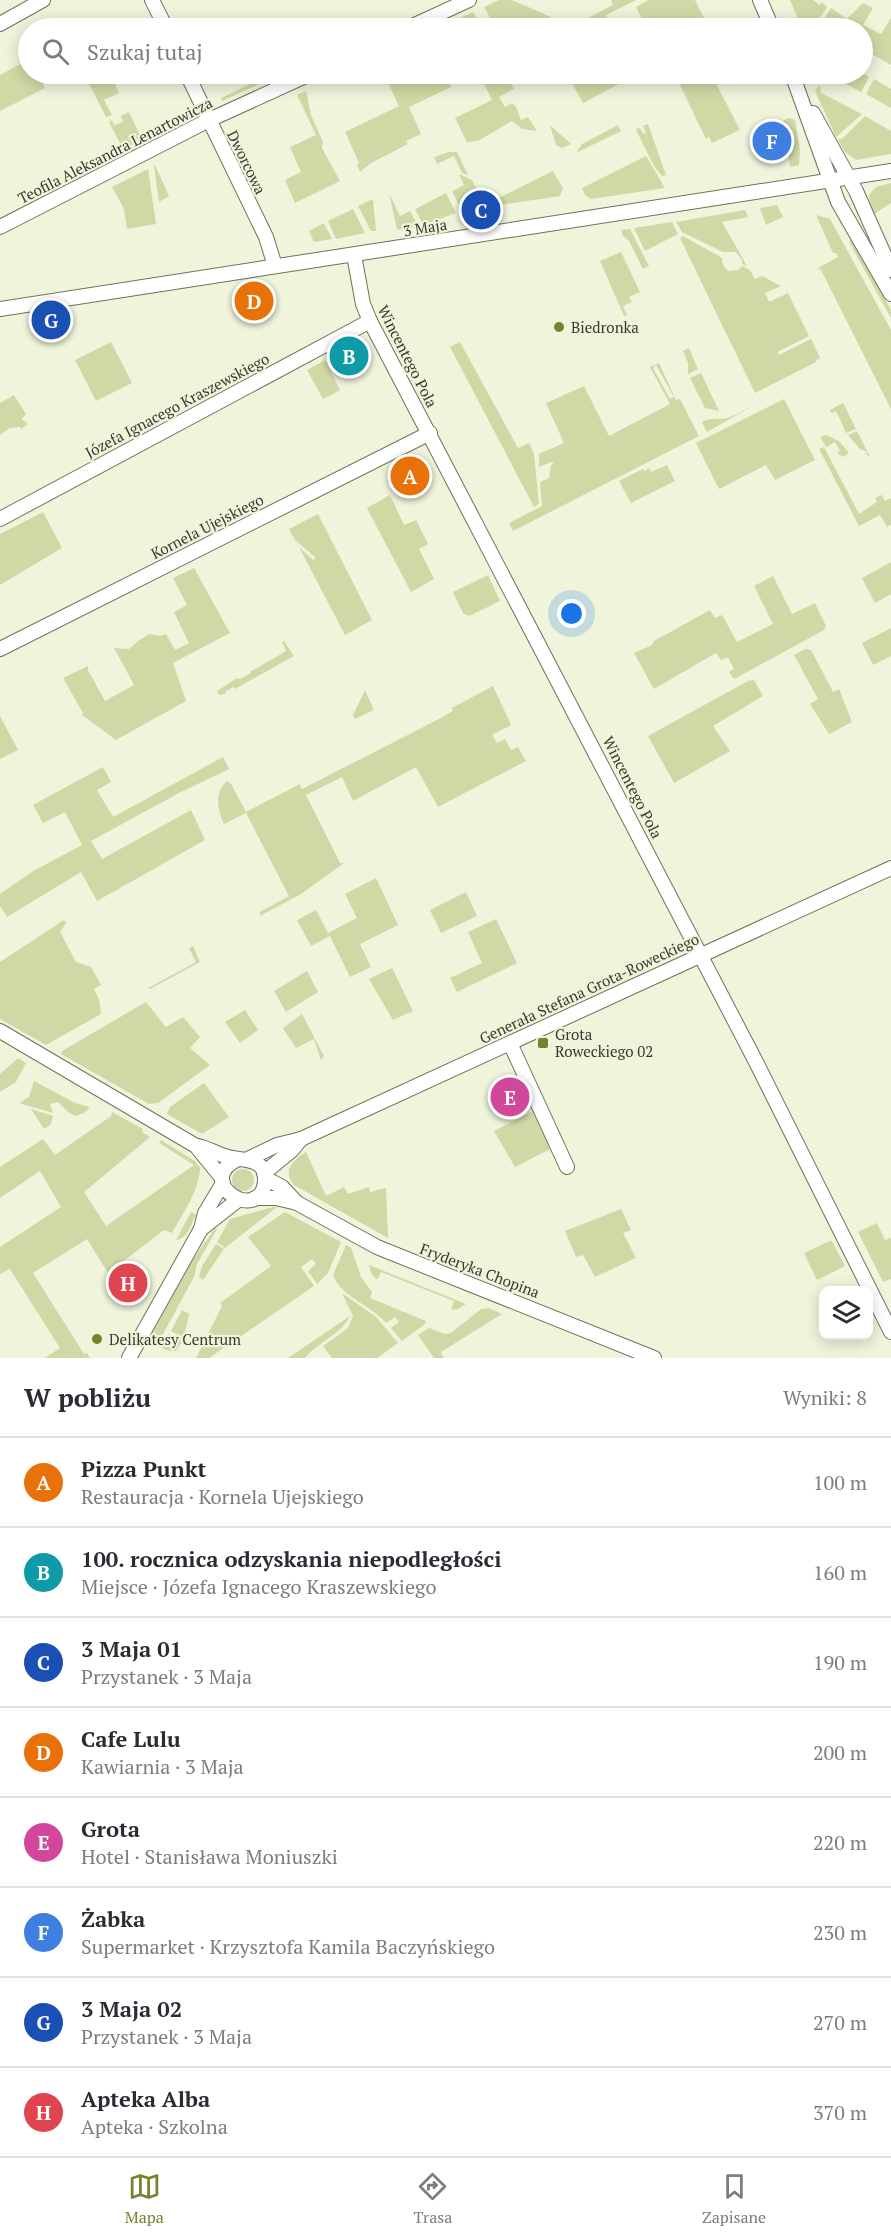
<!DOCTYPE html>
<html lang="pl">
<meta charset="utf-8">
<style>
:root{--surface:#fff;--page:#f7f7f7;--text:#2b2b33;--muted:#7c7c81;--line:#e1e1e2;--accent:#77822e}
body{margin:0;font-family:"PT Serif",serif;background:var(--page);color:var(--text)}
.controls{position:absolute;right:18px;bottom:18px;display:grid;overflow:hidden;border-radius:12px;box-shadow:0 3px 15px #0003}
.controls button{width:54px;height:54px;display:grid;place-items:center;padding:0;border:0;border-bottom:2px solid var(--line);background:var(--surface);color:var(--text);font:30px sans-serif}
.you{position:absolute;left:572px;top:614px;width:21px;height:21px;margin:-15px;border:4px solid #fff;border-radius:50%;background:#1a73e8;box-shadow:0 0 0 9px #1a73e833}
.badge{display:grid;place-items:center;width:39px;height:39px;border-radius:50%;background:var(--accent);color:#fff;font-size:20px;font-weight:700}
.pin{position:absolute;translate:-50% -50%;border:3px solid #fff;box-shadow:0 2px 6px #0006}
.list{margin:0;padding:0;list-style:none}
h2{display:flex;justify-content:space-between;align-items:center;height:78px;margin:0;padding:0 24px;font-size:26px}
h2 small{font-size:20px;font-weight:400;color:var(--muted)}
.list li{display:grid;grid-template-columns:39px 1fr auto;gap:18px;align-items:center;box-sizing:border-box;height:90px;padding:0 24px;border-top:2px solid var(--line)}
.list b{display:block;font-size:22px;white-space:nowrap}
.list p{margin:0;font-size:20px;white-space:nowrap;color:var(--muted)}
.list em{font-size:20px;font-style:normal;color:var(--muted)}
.icon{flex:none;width:33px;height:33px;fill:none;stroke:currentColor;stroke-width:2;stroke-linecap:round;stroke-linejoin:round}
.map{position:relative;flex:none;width:891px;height:1358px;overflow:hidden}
.search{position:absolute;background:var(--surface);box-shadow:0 3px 15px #0003;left:18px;right:18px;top:18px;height:66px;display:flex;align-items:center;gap:15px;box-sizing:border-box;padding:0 21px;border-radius:33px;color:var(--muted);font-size:22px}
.sheet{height:798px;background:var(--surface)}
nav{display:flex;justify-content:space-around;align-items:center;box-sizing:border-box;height:84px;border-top:2px solid var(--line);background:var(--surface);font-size:16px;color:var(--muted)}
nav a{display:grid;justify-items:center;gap:3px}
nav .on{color:var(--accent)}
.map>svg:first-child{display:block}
.green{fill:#d0d9a6;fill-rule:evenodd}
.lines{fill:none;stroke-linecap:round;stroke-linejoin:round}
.minor-casing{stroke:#6e725b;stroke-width:16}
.minor{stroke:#fff;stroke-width:14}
.poi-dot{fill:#77822e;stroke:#eff4db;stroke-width:2}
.labels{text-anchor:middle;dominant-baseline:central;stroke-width:4.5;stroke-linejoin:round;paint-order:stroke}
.street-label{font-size:15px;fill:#383a30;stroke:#eff4db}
.poi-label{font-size:15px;fill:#383a30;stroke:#eff4db;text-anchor:start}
</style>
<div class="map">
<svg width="891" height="1358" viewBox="0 0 891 1358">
<rect width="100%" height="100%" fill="#eff4db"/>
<g class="green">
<polygon points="499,0 512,0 551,17 530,28 496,28 484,7"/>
<polygon points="611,0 643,0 636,0 606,15 613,28 596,28 588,18 613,5"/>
<polygon points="649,0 695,0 709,28 646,28 636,7"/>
<polygon points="790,0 813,0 820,5 822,2 827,7 813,28 802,28"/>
<polygon points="863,3 873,8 863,25 881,34 891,18 891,65 863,49 862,28 818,28 831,8 847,19"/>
<polygon points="473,12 483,28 438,28"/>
<polygon points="28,60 28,74 38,74 45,88 0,111 0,75"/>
<polygon points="863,73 869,77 861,92 835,78 838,74"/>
<polygon points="84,74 110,74 119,93 104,100 112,115 106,117"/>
<polygon points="272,74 281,74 222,101 221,98"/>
<polygon points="384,74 444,74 451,87 409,107 421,134 406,141 408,144 371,163 360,172 357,165 359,163 345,132 399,106"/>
<polygon points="479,74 506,74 514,89 499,97 505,107 512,103 516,107 521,120 528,117 537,131 522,129 512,121 478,141 467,142 455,118 492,100"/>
<polygon points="567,74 610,74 619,84 583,103"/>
<polygon points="704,74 711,74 740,130 712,143 709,137 706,139 680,85"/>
<polygon points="874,79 891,89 891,108 866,94"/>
<polygon points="820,85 821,93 862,114 836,137 815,91"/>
<polygon points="306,91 311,115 323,142 322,148 340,181 295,203 285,180 301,172 290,147 316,135 297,95"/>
<polygon points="129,112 142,140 123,149 109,122 112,120 114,125 123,122 121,116"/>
<polygon points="865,116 891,131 891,154 856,160 844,151 838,140 843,138"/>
<polygon points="789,118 795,120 800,149 799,165 790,167 783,121"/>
<polygon points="648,124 666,175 662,176 654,166 636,130 639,127 644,134 646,133 643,126"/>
<polygon points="550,125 571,144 562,148 556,145"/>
<polygon points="618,125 621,131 576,153 582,144"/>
<polygon points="449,152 457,152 468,175 462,173 454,156 437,164 434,157"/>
<polygon points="646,156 665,188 591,199 585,195 582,188"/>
<polygon points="155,165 169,196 159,202 154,166"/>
<polygon points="148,169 156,224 127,229 124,209 112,187"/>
<polygon points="553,171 563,188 560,196 493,206 490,202"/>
<polygon points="459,174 472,180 485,207 462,211 452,191 464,185"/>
<polygon points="891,183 891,203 874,214 870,205 869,195 876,187"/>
<polygon points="389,193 400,216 410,211 418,226 397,230"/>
<polygon points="446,193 456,213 423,225 415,209"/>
<polygon points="373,199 376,231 371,231 358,206"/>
<polygon points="777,205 783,217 766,225 760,208"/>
<polygon points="353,209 365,233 336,239 328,221"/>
<polygon points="745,210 748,217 722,222 747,266 742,264 742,260 736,252 723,252 682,232 676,222"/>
<polygon points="816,215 830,219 891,330 891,409 821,270 818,268 838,257 836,253 833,253"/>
<polygon points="672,222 678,234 645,251 634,228"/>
<polygon points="324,223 332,239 314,242 309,231"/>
<polygon points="630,229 649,266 643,269 629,241 622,235 622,230"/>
<polygon points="683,236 722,258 723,265 728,271 738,270 742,266 750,270 755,279 762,276 781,286 765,293 769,302 788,293 809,336 777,352 779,355 811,339 820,358 816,360 816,362 755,393 680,238"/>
<polygon points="852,238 891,310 891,318 849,242"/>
<polygon points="621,252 640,292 629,297 632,302 623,306 627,315 624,316 600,261"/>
<polygon points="111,342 132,383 96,401 75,360"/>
<polygon points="460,342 518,448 529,443 534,454 539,504 534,507 450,347"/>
<polygon points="689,348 698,369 688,374 688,363 683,351"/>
<polygon points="325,360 340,390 323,399 307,370"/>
<path d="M659,363L676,400L680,399L699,436L513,531L509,523L542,506L540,482L549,478L551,465L554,463L551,462L539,467V454L564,443L546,403L584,386L609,436L670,404L650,367ZM656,365L674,397L670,399L653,368Z"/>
<polygon points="701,373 719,411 705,408 690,378"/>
<polygon points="14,395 26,414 22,419 28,424 21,429 20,427 10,428 0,435 0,403"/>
<polygon points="784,399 815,460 775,480 766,465 719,489 696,443"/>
<polygon points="843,403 856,429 846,433 836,411 832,413 830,410"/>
<path d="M751,407L707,432L702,422C711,417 718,420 727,418C736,416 743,410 751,407Z"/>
<polygon points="857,431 870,457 864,453 867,454 867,452 860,449 848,435"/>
<polygon points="826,435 839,441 849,453 843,457 837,453 840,451 835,442 826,447 820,437"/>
<polygon points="824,447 859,514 877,502 875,498 882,495 885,501 891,498 891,524 887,527 880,515 859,526 819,449"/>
<polygon points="667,465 675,481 631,503 619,481 643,469 645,471 649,468 651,472"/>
<polygon points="390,495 404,525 416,520 428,544 419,549 434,579 411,592 367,508"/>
<polygon points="43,512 62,548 0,585 0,534"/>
<polygon points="318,514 372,620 345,635 299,547 313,560 316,558 295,540 289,529"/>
<polygon points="891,562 891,594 875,603 862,578"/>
<polygon points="194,568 230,633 173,663 186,701 116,740 82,715 83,713 63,678 88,666 88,670 105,701 134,685 114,648 129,649 139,640 150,634 160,636 166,634 175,650 189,643 174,612 187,605 173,578"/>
<polygon points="488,575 500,601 469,616 463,613 453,592"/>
<polygon points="773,576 792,614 815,603 826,626 824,630 734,679 729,672 734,669 728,657 721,660 716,653 654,689 634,653 652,645 654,641 710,610 715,618 722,615 737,642 773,624 754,586"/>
<polygon points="891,628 891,656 873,665 862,643"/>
<polygon points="282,641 284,641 294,656 235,689 233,687 225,692 225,694 219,695 217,691 237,678 240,679 251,673 250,672 286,651"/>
<polygon points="805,649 811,650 833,692 839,689 852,722 829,734 810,704 818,699 794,655"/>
<polygon points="754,680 763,696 713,726 730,751 674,783 648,736 748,681"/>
<path d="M493,686L511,725L492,735L497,743L505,739L511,750L518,747L526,761L438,807L416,767L353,801L342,777L306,795L340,863H344L301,894L260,916V912L289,896L246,813L224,824C217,809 214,793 227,781L231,784L246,812L300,784L302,789L435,721L453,711L452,708Z"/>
<polygon points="365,690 374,710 355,719 353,715"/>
<polygon points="0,716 18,750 0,759"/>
<polygon points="223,757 229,769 179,793 91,841 102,859 191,810 205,840 97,901 81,872 7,917 0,906 0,894 35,870 82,845 65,812 43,823 33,805 103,767 111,782 97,790 113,817"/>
<polygon points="376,878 398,925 360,944 371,967 350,977 330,936 311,946 297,920 316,910 328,933 357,918 345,894"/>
<polygon points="466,892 477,916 441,933 430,910"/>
<polygon points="496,919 517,963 457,992 450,978 482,963 468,932"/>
<polygon points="64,920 66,923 60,932 76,962 91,967 101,985 94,989 99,999 101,1014 46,1045 0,1019 0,962"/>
<polygon points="193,946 200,962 150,989 148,988 196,962 189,948"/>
<polygon points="392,968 413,1011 393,1020 369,979"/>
<polygon points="307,971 318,992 286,1012 274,991"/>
<polygon points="146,1002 166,1027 183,1017 200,1037 190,1048 210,1065 158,1103 149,1104 61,1054 62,1051"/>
<polygon points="245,1010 258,1030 240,1043 225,1022"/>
<polygon points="302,1014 324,1056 321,1060 314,1039 296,1048 283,1028"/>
<polygon points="18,1058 26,1063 16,1082 0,1092 0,1074"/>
<polygon points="34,1081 75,1103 90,1107 84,1113 76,1116 68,1112 58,1102 50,1104 53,1113 19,1103 29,1097"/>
<polygon points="204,1083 229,1117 202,1134 167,1114 170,1107"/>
<polygon points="31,1109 53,1116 51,1124 44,1129"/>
<polygon points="537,1109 554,1147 515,1167 494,1131"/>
<path d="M112,1112L143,1129L142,1132L150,1137L84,1192L106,1226L194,1165L159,1143L161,1140L195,1161L200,1168C199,1191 183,1213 172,1233L164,1230L108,1273L87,1239L33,1273L84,1354L87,1353L90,1358H45L60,1348L10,1269L0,1274V1247L61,1207L40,1171L0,1198V1167L43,1139L55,1155L111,1116Z"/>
<path d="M306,1152L326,1196L344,1187L348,1194L369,1187L370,1192L386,1188L388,1238L294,1185C282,1170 293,1160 306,1152Z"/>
<circle cx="243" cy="1180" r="11"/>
<polygon points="273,1207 277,1207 225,1248 217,1242 230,1219"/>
<polygon points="621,1209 631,1230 623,1233 636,1258 595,1277 583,1255 576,1257 565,1231"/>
<path d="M191,1212L196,1215C191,1224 188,1239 176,1240Z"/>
<polygon points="285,1212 341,1242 328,1273 317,1284 308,1271 316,1264 312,1259 301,1267 314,1286 209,1358 196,1358 222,1306 220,1303 271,1266 248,1237"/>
<polygon points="877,1223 885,1240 891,1238 891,1279 883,1282 858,1232"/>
<polygon points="215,1228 217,1229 197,1264 194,1277 157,1345 154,1344 150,1337 192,1261"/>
<polygon points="830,1241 832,1241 845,1266 817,1280 804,1253"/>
<polygon points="216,1244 224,1249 203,1280 199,1277 202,1266"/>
<path d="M346,1245L351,1248L361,1277L372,1292L370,1298L426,1321L425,1324L402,1341L391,1328L399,1322L395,1317L386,1323C371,1305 341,1297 333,1275Z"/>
<polygon points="369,1265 466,1304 458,1309 451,1310 454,1301 381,1272 377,1280 371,1273"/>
<polygon points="342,1293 376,1317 398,1343 377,1358 332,1358 323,1346 348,1328 353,1316"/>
<polygon points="489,1308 502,1314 441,1352 444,1358 434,1358 418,1335 429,1328 445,1334 451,1333 481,1309"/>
<polygon points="182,1310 189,1314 184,1338 171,1331"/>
<path d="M350,1316C343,1333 317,1343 305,1358H288Z"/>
<polygon points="169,1334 182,1341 176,1351 170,1351 162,1348"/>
</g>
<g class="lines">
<defs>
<g id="minor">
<polyline points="152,0 166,28"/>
<polyline points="760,0 772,28"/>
<polyline points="0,24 43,0"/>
<polyline points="408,28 469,0"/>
<polyline points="187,74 266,237 275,266"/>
<polyline points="792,74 838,202 891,294"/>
<polyline points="813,113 856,191 891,270"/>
<polyline points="0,227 209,120 310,74"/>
<polyline points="354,255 363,304 370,321 755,1060 891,1332"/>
<polyline points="0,309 891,171"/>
<polyline points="0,519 370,321"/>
<polyline points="0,649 430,433"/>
<polyline points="0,1031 196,1146 222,1178"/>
<polyline points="510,1043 567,1167"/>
<path d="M198,1146C208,1148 217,1154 228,1157C242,1161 267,1157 265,1181C261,1226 191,1182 238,1159"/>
<polyline points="248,1159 277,1145 301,1139 891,868"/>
<polyline points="264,1173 292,1150 301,1139"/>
<polyline points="265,1178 282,1187 297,1203"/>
<polyline points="255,1198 276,1198 297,1203 377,1247 654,1358"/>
<polyline points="201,1229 238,1200"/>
<polyline points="129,1358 201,1229 205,1213 223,1183"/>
</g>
</defs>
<use href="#minor" class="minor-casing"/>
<use href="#minor" class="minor"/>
</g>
<g class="poi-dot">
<circle cx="559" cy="327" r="6"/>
<rect x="537" y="1037" width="12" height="12" rx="3"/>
<circle cx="97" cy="1339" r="6"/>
</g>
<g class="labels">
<g class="street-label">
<text transform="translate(115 150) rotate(-27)">Teofila Aleksandra Lenartowicza</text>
<text transform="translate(247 162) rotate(64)">Dworcowa</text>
<text transform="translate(425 227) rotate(-9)">3 Maja</text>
<text transform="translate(408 356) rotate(63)">Wincentego Pola</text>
<text transform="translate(177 405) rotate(-28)">Józefa Ignacego Kraszewskiego</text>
<text transform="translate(207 526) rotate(-27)">Kornela Ujejskiego</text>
<text transform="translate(633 787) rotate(63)">Wincentego Pola</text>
<text transform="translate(589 988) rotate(-25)">Generała Stefana Grota-Roweckiego</text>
<text transform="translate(480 1270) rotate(21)">Fryderyka Chopina</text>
</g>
<g class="poi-label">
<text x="571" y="327">Biedronka</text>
<text x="555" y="1034">Grota<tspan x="555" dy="17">Roweckiego 02</tspan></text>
<text x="109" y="1339">Delikatesy Centrum</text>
</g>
</g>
</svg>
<div class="controls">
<button><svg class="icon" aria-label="layers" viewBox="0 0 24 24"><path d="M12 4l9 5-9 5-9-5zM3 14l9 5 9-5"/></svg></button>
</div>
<div class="you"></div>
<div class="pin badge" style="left:410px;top:476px;background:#e8710a">A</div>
<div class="pin badge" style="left:349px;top:356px;background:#0f9aa8">B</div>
<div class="pin badge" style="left:481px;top:210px;background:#1a4fb4">C</div>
<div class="pin badge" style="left:254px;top:301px;background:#e8710a">D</div>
<div class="pin badge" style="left:510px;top:1097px;background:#d1479c">E</div>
<div class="pin badge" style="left:772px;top:141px;background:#3f7fe0">F</div>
<div class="pin badge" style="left:51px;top:320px;background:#1a4fb4">G</div>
<div class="pin badge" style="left:128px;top:1283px;background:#e0444e">H</div>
<div class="search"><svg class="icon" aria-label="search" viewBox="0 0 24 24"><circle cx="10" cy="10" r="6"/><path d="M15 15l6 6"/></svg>Szukaj tutaj</div>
</div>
<section class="sheet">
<h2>W pobliżu<small>Wyniki: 8</small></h2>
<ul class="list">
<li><span class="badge" style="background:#e8710a">A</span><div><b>Pizza Punkt</b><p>Restauracja · Kornela Ujejskiego</p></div><em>100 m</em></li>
<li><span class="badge" style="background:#0f9aa8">B</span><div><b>100. rocznica odzyskania niepodległości</b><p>Miejsce · Józefa Ignacego Kraszewskiego</p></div><em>160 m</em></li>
<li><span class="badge" style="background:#1a4fb4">C</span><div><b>3 Maja 01</b><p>Przystanek · 3 Maja</p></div><em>190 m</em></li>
<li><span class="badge" style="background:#e8710a">D</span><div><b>Cafe Lulu</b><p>Kawiarnia · 3 Maja</p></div><em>200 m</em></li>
<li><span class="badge" style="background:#d1479c">E</span><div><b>Grota</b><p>Hotel · Stanisława Moniuszki</p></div><em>220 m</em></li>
<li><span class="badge" style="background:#3f7fe0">F</span><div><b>Żabka</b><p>Supermarket · Krzysztofa Kamila Baczyńskiego</p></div><em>230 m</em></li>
<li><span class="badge" style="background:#1a4fb4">G</span><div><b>3 Maja 02</b><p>Przystanek · 3 Maja</p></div><em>270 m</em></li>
<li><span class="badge" style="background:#e0444e">H</span><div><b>Apteka Alba</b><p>Apteka · Szkolna</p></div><em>370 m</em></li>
</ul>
</section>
<nav>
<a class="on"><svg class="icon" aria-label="map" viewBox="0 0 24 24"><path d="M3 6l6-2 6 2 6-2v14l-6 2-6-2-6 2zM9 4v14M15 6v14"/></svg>Mapa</a>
<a><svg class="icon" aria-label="directions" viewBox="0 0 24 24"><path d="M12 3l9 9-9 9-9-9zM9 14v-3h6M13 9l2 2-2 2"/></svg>Trasa</a>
<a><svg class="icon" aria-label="saved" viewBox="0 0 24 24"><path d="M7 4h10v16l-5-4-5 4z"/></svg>Zapisane</a>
</nav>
